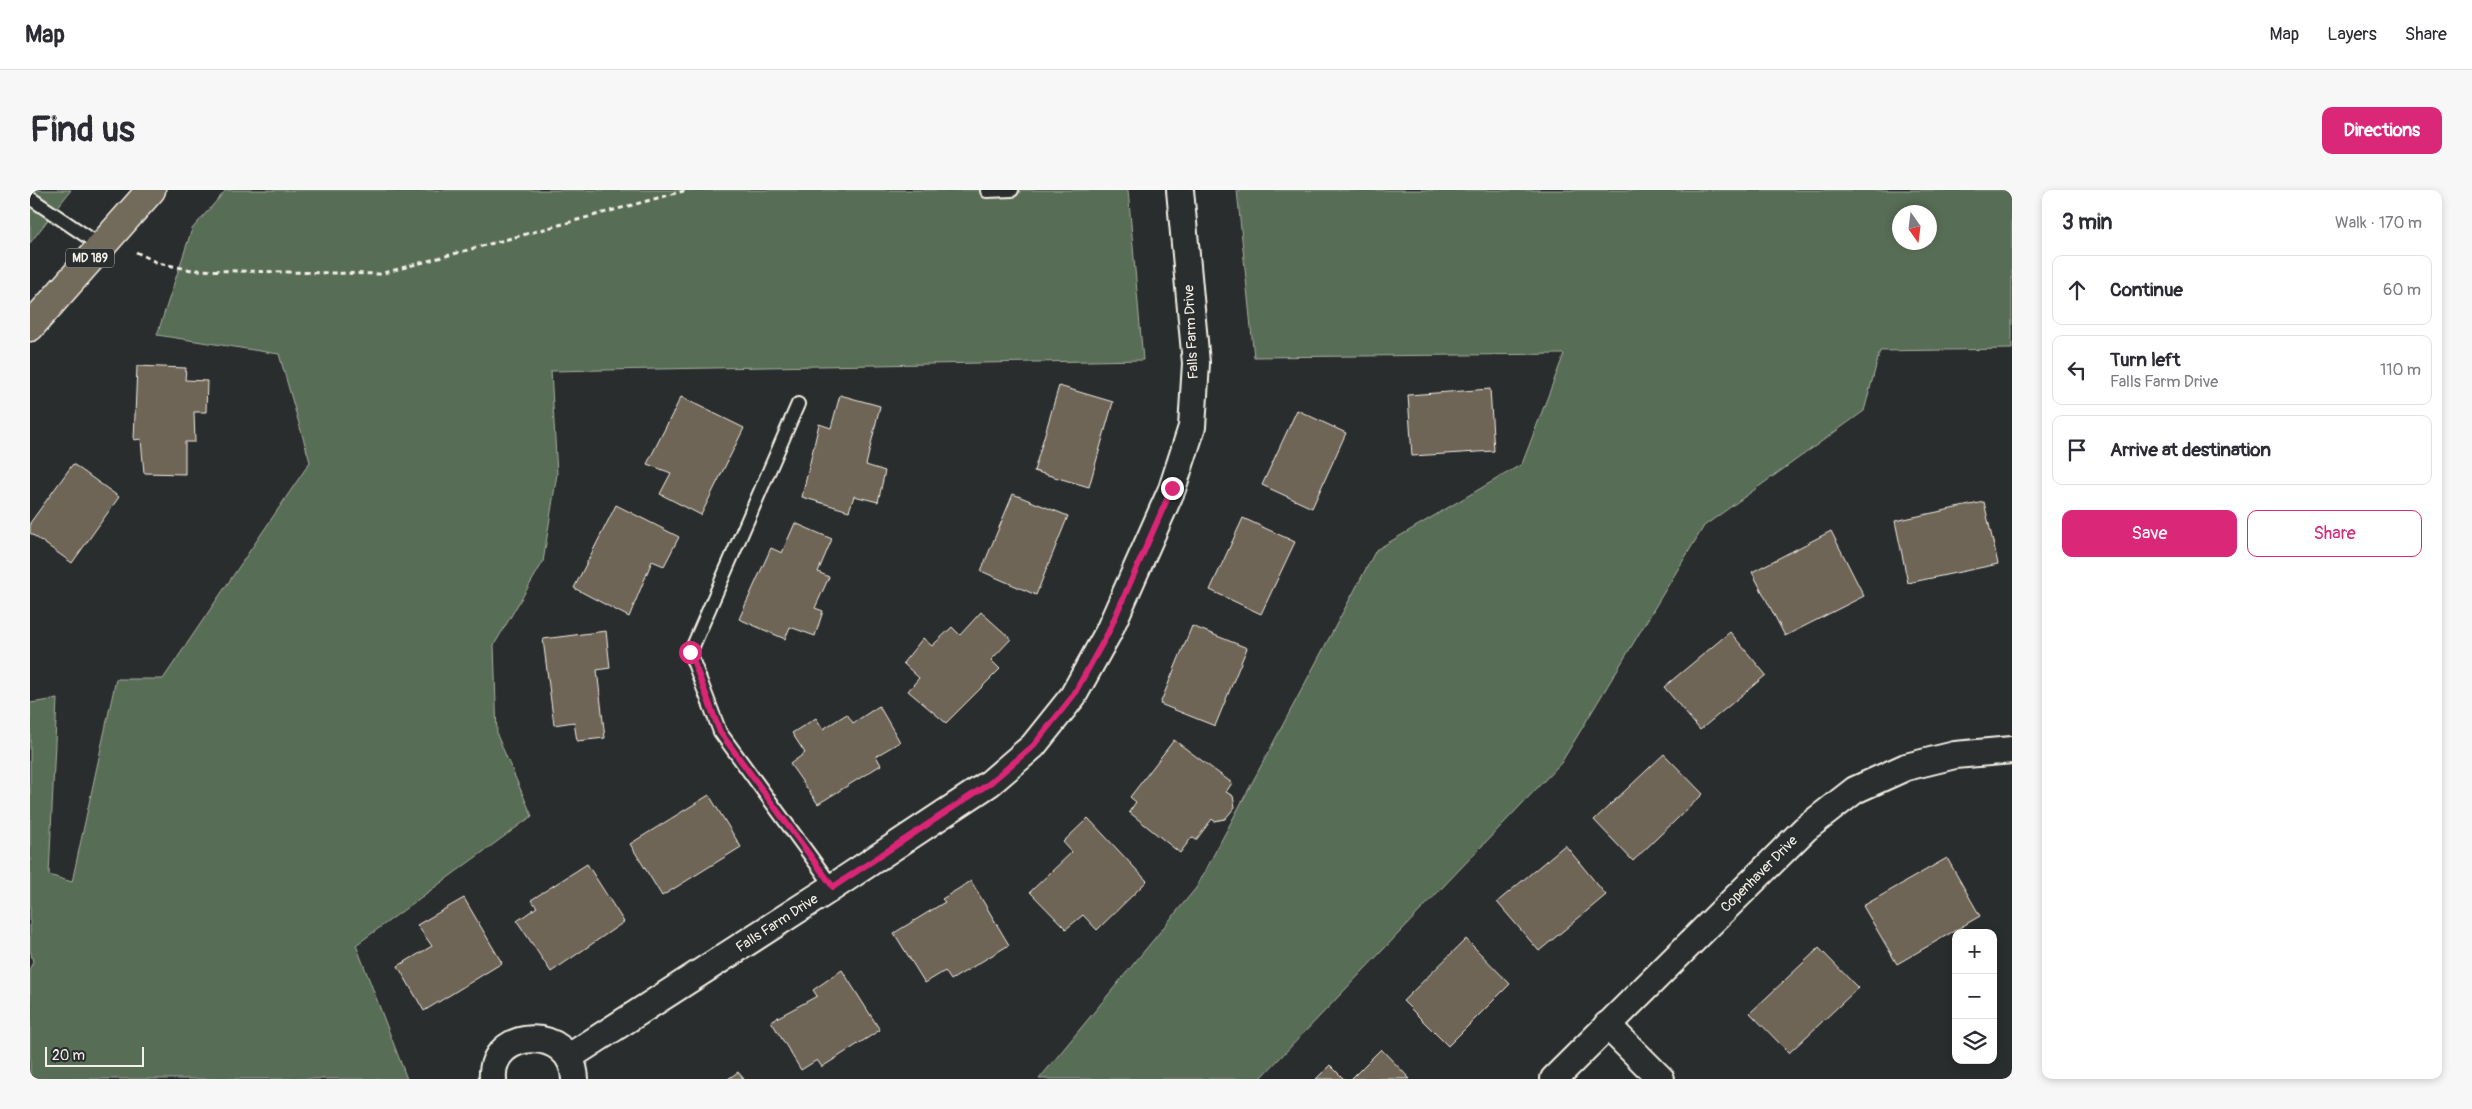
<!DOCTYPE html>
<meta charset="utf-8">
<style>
:root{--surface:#fff;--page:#f7f7f7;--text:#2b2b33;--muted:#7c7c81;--line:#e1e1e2;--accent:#db2777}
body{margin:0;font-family:Pangolin,sans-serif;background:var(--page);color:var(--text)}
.controls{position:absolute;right:15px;bottom:15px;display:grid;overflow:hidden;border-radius:10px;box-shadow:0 2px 8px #0003}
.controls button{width:45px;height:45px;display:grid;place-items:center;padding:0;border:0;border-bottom:1px solid var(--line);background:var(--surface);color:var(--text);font:25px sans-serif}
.compass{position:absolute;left:1862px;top:15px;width:45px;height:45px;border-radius:50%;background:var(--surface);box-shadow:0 2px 8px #0003;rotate:166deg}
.scale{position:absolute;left:15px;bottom:12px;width:99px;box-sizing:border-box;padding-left:5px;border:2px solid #f4f1e8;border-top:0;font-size:14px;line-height:18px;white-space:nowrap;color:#f4f1e8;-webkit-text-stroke:4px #2a2d2e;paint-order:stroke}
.stop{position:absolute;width:15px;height:15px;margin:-11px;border:4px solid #db2777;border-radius:50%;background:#fff}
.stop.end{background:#db2777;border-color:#fff;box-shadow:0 1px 5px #0008}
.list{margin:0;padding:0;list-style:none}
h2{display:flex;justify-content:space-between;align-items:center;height:65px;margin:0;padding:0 20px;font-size:21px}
h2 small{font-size:16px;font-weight:400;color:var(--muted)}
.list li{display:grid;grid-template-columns:32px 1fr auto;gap:15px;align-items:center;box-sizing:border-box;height:70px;margin:0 10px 10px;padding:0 10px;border:1px solid var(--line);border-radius:10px}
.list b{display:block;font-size:19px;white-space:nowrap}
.list p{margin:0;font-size:16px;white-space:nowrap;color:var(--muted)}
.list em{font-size:16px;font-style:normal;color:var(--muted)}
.actions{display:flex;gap:10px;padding:15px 20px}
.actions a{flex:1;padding:11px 0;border:1px solid var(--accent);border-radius:10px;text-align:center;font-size:18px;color:var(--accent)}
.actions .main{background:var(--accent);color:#fff}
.icon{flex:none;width:28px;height:28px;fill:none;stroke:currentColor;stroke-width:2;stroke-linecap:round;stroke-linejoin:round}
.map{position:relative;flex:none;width:1982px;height:889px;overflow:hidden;border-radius:10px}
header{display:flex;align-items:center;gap:30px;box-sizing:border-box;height:70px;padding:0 25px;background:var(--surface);border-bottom:1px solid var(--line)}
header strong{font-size:24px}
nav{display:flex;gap:28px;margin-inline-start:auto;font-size:18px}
.intro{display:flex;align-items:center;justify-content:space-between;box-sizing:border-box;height:120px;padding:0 30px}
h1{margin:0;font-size:35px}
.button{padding:12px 22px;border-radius:10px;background:var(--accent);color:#fff;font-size:18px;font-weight:700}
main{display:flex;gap:30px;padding:0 30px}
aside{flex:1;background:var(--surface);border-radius:10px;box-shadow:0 2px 8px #0003}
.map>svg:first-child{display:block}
.green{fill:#596d57;stroke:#a6afa0;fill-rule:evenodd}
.building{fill:#6e6556;stroke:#f4f1e8}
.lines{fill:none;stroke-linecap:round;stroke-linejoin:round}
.lane-casing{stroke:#f4f1e8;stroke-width:16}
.street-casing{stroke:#f4f1e8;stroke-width:30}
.primary-casing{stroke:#f4f1e8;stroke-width:31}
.path{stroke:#f4f1e8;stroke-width:3;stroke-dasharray:5 4;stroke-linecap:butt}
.lane{stroke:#2a2d2e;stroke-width:12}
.street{stroke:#2a2d2e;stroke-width:26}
.primary{stroke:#726b5a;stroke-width:28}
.route{stroke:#db2777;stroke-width:6}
.labels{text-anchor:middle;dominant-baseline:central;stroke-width:4;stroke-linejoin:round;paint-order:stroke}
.shield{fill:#2a2d2e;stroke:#b7b6b0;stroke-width:1}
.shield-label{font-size:12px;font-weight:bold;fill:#f4f1e8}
.street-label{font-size:14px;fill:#f4f1e8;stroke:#2a2d2e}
</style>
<header>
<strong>Map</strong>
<nav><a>Map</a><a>Layers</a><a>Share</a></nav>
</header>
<div class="intro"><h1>Find us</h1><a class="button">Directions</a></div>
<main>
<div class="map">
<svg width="1982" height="889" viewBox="0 0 1982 889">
<rect width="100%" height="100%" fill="#2a2d2e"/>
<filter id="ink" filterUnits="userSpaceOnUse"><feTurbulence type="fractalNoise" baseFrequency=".02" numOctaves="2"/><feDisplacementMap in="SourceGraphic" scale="10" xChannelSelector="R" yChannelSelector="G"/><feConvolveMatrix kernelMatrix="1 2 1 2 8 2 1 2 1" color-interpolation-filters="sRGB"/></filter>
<g filter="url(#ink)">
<g class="green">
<polygon points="0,0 41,0 0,53"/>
<polygon points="196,0 1098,0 1113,170 521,181 527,284 513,372 464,455 467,545 502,626 326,755 377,889 0,889 0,778 3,772 0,759 0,513 27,509 19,685 42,692 86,489 133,489 280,272 249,164 127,145 162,39"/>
<path d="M1207,0H1982V159L1850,161L1834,221L1674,336L1531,573L1230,889H1009L1166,698L1346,360L1492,274L1534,164L1224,167ZM1900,22V52H1870V22Z"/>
</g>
<g class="building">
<polygon points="107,176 156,178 155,190 177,191 176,222 164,222 165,252 155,252 155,284 114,283 111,249 104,250"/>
<polygon points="1029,196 1083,212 1059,297 1004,281"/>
<polygon points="1460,199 1464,261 1382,266 1378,205"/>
<polygon points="810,205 850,216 836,275 855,281 848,312 824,306 819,321 772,307 789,234 801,238"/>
<polygon points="651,207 714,238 671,325 630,304 641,283 617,274"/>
<polygon points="1267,220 1316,243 1282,318 1232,295"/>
<polygon points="43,274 89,307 42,373 0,343 0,333"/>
<polygon points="983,304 1038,326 1006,405 951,381"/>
<polygon points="1954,312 1968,374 1878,393 1865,331"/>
<polygon points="586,315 649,347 634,376 622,371 599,427 544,398"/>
<polygon points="1213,328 1265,352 1231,424 1180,400"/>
<polygon points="765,333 802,349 788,382 799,387 785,418 793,421 785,446 760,437 755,449 709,429 741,358 752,363"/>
<polygon points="1801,341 1834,406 1755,446 1722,382"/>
<polygon points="951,422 981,449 961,470 970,479 916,533 878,501 889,488 873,473 893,448 902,456 922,437 930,445"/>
<polygon points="1162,436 1217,458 1185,536 1130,514"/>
<polygon points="576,441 580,478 567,480 575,548 547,551 544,532 524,535 513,449"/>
<polygon points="1700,442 1736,485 1670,540 1634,497"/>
<polygon points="849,516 870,552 846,566 851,575 788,614 760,574 775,563 762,543 786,528 793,539 817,524 823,533"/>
<polygon points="1144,550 1202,593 1196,602 1203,606 1205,617 1195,629 1184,631 1182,629 1166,650 1162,647 1150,663 1099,622 1106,612 1100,607"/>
<polygon points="1634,564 1673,604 1603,671 1564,630"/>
<polygon points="679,605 711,657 632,706 600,654"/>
<polygon points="1058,628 1117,691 1067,740 1053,725 1036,739 1000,702 1042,662 1033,652"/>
<polygon points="1535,655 1576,705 1509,761 1467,712"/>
<polygon points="1917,668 1950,726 1867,774 1833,716"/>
<polygon points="557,674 594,732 521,782 487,731 507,717 501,710"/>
<polygon points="941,691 979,755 921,790 915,781 895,793 864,743 915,712 912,709"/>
<polygon points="434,708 472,773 394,821 368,776 402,756 387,735"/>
<polygon points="1436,749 1480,794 1418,856 1373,811"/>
<polygon points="1789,758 1828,798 1759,863 1720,823"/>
<polygon points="812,780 850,840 792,877 787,870 771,880 741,831 787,806 783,800"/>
<polygon points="1351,859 1380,889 1321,889"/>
<polygon points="1300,875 1314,889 1286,889"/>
<polygon points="708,882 714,889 698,889"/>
</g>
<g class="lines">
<defs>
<g id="lane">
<polyline points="957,1 982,0"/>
<polyline points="0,8 71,56"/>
<polyline points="768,214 660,463 690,542 803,697"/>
</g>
<g id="street">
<polyline points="1577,835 1631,889"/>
<polyline points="539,867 803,697 960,593 1003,556 1043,506 1078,443 1142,299 1162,237 1166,173 1150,0"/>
<path d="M463,889C459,839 542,833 545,889"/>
<polyline points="1524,889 1775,639 1825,600 1876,577 1925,565 1982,560"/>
</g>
<polyline id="primary" points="0,137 121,0"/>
</defs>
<use href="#lane" class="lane-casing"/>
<use href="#street" class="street-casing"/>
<use href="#primary" class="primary-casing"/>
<polyline class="path" points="106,62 128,73 162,80 350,84 657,0"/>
<use href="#lane" class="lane"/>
<use href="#street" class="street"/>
<use href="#primary" class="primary"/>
</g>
</g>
<g class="lines" filter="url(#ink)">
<polyline class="route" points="660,462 690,542 803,697 960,593 1003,556 1043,506 1078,443 1142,298"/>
</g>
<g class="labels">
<rect class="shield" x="36" y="58.5" width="48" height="19" rx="4"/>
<g class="shield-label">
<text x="60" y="68">MD 189</text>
</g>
<g class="street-label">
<text transform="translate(1161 142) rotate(-93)">Falls Farm Drive</text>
<text transform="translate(1729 684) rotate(-45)">Copenhaver Drive</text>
<text transform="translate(747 733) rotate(-33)">Falls Farm Drive</text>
</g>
</g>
</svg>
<div class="controls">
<button>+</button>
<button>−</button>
<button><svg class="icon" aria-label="layers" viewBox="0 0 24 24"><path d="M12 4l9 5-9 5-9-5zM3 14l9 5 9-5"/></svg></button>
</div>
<svg class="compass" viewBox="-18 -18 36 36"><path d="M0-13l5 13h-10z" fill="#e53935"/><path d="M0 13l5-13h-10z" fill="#7c7c81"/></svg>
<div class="scale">20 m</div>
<div class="stop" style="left:660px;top:462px"></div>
<div class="stop end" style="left:1142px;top:298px"></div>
</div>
<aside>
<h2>3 min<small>Walk · 170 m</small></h2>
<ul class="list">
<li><svg class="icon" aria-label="ahead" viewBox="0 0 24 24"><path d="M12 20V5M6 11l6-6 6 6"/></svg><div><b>Continue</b></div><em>60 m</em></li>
<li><svg class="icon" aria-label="left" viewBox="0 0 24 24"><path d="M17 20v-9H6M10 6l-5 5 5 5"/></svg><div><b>Turn left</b><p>Falls Farm Drive</p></div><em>110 m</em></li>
<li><svg class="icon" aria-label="arrive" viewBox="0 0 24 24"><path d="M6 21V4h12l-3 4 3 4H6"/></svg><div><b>Arrive at destination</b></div></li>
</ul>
<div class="actions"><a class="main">Save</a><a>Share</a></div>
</aside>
</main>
